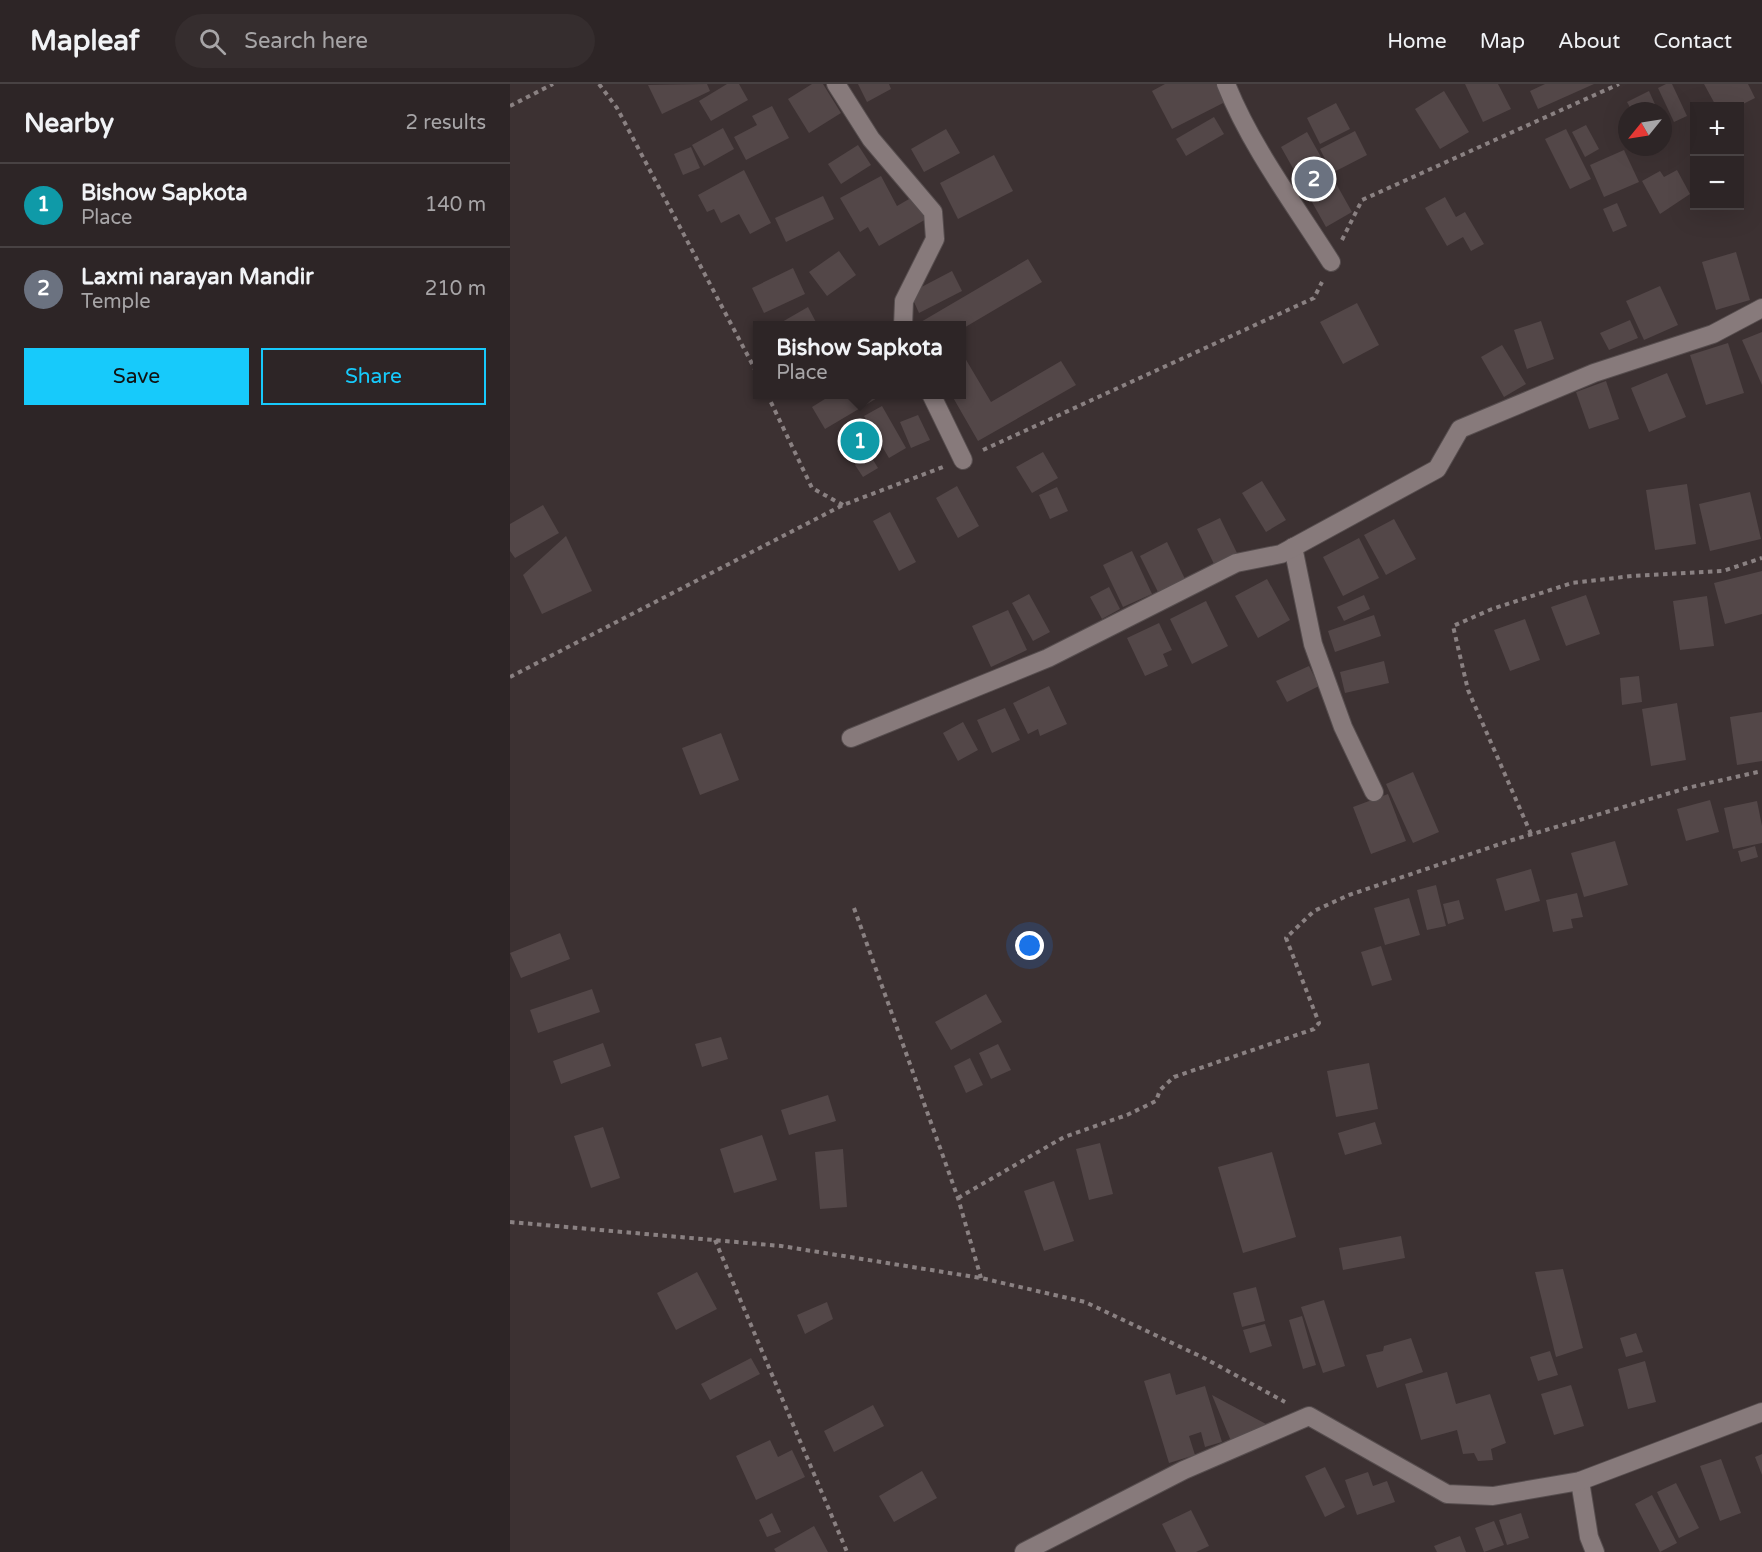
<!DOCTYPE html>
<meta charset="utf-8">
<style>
:root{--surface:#2d2526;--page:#352d2e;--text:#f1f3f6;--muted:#a7a5a7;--line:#484243;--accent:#17cafb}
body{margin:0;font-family:"Varela Round",sans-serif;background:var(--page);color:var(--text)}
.controls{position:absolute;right:18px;top:18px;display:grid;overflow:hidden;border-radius:0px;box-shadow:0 6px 24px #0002}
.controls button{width:54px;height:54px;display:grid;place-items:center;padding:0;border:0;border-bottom:2px solid var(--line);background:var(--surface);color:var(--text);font:30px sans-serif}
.compass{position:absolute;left:1108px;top:18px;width:54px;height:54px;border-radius:50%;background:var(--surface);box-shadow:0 6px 24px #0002;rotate:240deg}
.you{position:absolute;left:520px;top:862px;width:21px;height:21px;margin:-15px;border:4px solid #fff;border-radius:50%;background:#1a73e8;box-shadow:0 0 0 9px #1a73e833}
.badge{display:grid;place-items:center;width:39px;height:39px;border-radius:50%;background:var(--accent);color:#fff;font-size:20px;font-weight:700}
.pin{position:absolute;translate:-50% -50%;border:3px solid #fff;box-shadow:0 2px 6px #0006}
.popup{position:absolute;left:243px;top:237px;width:213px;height:78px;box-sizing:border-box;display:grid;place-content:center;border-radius:0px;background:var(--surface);filter:drop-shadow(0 2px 4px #0005);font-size:20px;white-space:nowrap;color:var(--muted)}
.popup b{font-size:22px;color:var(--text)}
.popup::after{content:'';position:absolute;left:50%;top:100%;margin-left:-12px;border:12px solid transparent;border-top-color:var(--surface)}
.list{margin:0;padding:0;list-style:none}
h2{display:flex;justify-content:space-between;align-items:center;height:78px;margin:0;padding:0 24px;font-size:26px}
h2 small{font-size:20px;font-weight:400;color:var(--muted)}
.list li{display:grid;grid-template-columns:39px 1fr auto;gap:18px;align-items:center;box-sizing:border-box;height:84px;padding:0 24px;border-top:2px solid var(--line)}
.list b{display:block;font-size:22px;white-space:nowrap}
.list p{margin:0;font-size:20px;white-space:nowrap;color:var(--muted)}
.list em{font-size:20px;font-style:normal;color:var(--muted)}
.actions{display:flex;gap:12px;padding:18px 24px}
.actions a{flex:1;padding:14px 0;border:2px solid var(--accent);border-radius:0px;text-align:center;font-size:21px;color:var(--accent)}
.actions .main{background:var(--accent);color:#111}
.icon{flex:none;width:33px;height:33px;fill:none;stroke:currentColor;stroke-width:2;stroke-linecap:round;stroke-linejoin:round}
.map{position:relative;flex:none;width:1252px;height:1468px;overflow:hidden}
header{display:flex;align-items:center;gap:36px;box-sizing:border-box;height:84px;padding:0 30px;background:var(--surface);border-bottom:2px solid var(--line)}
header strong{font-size:28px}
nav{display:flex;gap:33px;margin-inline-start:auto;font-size:21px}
.search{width:420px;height:54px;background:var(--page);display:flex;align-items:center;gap:15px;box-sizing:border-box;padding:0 21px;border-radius:33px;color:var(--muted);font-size:22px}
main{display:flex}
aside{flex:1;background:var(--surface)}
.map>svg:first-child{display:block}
.building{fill:#534748}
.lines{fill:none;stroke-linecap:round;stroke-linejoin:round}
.street-casing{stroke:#564d4e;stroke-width:20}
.path{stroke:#8a8182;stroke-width:4;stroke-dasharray:4.5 4.5;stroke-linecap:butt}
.street{stroke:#877a7b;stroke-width:18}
</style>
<header>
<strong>Mapleaf</strong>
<div class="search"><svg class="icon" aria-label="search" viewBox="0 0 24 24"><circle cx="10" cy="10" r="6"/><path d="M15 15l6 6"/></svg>Search here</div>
<nav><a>Home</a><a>Map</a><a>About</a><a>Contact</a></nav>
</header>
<main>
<aside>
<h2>Nearby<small>2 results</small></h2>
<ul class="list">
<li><span class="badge" style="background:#0f9aa8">1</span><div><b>Bishow Sapkota</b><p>Place</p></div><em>140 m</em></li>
<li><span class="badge" style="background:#6b7280">2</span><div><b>Laxmi narayan Mandir</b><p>Temple</p></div><em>210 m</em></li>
</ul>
<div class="actions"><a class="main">Save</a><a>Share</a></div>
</aside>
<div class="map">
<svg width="1252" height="1468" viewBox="0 0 1252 1468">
<rect width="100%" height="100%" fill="#3c3132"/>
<g class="building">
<polygon points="197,0 200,7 152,30 138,1"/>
<polygon points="217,0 229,0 238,16 201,37 189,17"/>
<polygon points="302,0 313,0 331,29 299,49 278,15"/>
<polygon points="348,0 379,0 381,5 357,18"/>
<polygon points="655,0 708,0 717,17 662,45 642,7"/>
<polygon points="955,0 988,0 1001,25 973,38"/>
<polygon points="1035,0 1084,0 1028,25 1020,7"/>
<polygon points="1156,0 1162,0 1177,32 1164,38 1148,4"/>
<polygon points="1194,0 1238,0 1245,14 1229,22 1206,22"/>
<polygon points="934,7 959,48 930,65 905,25"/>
<polygon points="1139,7 1148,27 1122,27 1117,18"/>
<polygon points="826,19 840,45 810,60 797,34"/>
<polygon points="262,22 279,54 236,76 224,53 247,41 242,32"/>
<polygon points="704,33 714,50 676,72 666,55"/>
<polygon points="1076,41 1089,65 1075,73 1062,48"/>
<polygon points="213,44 224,65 194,82 182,61"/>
<polygon points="436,45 450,69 414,88 401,65"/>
<polygon points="1056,45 1081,95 1060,105 1035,55"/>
<polygon points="845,47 857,71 822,89 810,65"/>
<polygon points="797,48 842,128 816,143 771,63"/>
<polygon points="348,61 361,81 331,100 318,80"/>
<polygon points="181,63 190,84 173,91 164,70"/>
<polygon points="1114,66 1129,98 1094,113 1080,81"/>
<polygon points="484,71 503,107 448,135 430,99"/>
<polygon points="234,86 261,139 240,150 229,130 211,139 204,125 197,128 188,111"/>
<polygon points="1167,86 1180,110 1150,130 1132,97 1150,87 1154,93"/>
<polygon points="371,92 387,122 406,111 418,134 369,162 358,143 350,148 330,114"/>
<polygon points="313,112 324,135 276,158 265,134"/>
<polygon points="935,113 946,133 955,128 974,160 961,167 953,153 937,162 915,124"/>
<polygon points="1107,119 1117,142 1103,148 1093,125"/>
<polygon points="329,167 346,191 317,212 299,188"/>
<polygon points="1226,168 1240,216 1206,226 1192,178"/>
<polygon points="518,175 532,198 452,245 452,242 404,242"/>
<polygon points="283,184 295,210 254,229 242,204"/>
<polygon points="442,187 452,207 409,229 400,209"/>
<polygon points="1150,202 1168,241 1134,256 1116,217"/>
<polygon points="847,219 869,261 833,280 810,238"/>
<polygon points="298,223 308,242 265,242"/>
<polygon points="1120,236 1128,254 1099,266 1090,249"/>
<polygon points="1031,237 1044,275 1017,285 1004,246"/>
<polygon points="1252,248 1252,301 1232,256"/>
<polygon points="1218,259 1234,309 1196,321 1180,271"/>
<polygon points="992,261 1016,300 994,313 971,273"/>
<polygon points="452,269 481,318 551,277 566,301 468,357 441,310 452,310"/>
<polygon points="1157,289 1176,333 1139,348 1121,304"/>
<polygon points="1096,297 1109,335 1079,345 1066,308"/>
<polygon points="323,310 374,310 315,345 302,323"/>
<polygon points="372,322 396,364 379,374 354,332"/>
<polygon points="408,331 420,356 401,364 390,338"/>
<polygon points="351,337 365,365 348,375 334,348"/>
<polygon points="533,368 548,394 522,409 506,383"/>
<polygon points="360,371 368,384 353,393 345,381"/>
<polygon points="752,397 776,436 756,448 732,409"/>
<polygon points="1177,400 1186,460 1145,466 1136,406"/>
<polygon points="447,402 469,442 448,454 426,414"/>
<polygon points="547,403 558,427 540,435 529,411"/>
<polygon points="1240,408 1251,455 1200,467 1189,420"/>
<polygon points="33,421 49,449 5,474 0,467 0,440"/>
<polygon points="380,428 406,478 389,487 363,437"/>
<polygon points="710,434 727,469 704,480 687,445"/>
<polygon points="884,435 906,475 876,491 854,451"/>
<polygon points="56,452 82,507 32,530 13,491"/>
<polygon points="849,454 869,494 833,512 813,473"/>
<polygon points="657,458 675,495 648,508 630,472"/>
<polygon points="622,467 642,510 613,523 593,481"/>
<polygon points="1252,487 1252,530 1215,540 1204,499"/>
<polygon points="757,495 780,536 748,554 725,512"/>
<polygon points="599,503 610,525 592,535 580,513"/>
<polygon points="519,510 540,548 523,557 502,519"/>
<polygon points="854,511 860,525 834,537 827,523"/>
<polygon points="1076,511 1090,550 1056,562 1041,523"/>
<polygon points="1197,512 1204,562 1170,566 1163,517"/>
<polygon points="696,517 718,562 682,580 660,535"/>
<polygon points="498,526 517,566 481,583 462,542"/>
<polygon points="864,531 871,552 825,568 818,547"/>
<polygon points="1015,535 1030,576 1000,587 984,546"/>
<polygon points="649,539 662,566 653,570 658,582 635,592 617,554"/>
<polygon points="874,577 879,599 835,609 830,588"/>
<polygon points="799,582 809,602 777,618 766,597"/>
<polygon points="1129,592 1132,618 1112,621 1110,594"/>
<polygon points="539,602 557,640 530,652 528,645 518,650 503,619"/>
<polygon points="1167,619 1176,676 1141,682 1132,625"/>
<polygon points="495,624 510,656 482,669 467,636"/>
<polygon points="1252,628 1252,677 1227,681 1220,633"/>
<polygon points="453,638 468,666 448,677 433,649"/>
<polygon points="211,649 229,696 190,711 172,664"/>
<polygon points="903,688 929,748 903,759 876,700"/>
<polygon points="878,710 896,757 861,770 843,723"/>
<polygon points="1200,716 1209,748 1176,757 1167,725"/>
<polygon points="1247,717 1252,742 1252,759 1223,765 1214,724"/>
<polygon points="1105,757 1118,801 1074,813 1061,769"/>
<polygon points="1245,762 1248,773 1231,778 1228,767"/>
<polygon points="1021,785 1030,817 995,827 986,795"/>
<polygon points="926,801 936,842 917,846 907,806"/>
<polygon points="1067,809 1073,833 1061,835 1063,844 1043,848 1036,816"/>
<polygon points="899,814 910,851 875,861 864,824"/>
<polygon points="949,816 954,835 938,840 933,820"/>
<polygon points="50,849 60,875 11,894 0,869"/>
<polygon points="871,862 882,896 862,902 851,868"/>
<polygon points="82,905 90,928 28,949 20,926"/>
<polygon points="476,910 492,938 441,966 425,938"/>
<polygon points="211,953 218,975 192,983 185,960"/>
<polygon points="93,959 101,982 51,1000 43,977"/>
<polygon points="488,960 501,986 481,995 469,969"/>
<polygon points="460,974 473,1001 456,1009 444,982"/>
<polygon points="859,979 868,1025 826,1033 817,987"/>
<polygon points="318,1011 326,1037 279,1051 271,1026"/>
<polygon points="865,1038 872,1060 835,1071 828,1049"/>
<polygon points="93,1043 110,1094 81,1104 64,1052"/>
<polygon points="252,1051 267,1096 224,1109 210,1065"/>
<polygon points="590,1059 603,1110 579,1116 566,1065"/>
<polygon points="333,1065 337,1123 310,1125 305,1068"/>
<polygon points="762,1068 786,1153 733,1169 708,1083"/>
<polygon points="544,1097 564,1157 534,1167 514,1107"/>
<polygon points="891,1152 895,1174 833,1186 829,1164"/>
<polygon points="1053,1185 1073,1264 1046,1273 1025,1188"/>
<polygon points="187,1188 207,1225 166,1246 147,1209"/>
<polygon points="746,1203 755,1237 732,1243 723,1209"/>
<polygon points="814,1216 835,1282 813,1289 791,1223"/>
<polygon points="317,1218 323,1235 295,1250 287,1231"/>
<polygon points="792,1232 806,1281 793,1285 779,1236"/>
<polygon points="755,1240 762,1262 740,1269 733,1246"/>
<polygon points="1126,1249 1133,1268 1116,1273 1110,1254"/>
<polygon points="901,1254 913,1288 867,1304 856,1271 873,1267 874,1262"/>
<polygon points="1040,1267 1048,1291 1028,1297 1020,1273"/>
<polygon points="241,1274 250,1290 200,1316 191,1300"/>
<polygon points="1135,1277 1146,1318 1118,1325 1108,1285"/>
<polygon points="937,1288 946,1320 980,1310 996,1359 981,1365 983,1376 968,1377 964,1369 953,1370 947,1346 911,1356 895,1300"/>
<polygon points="660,1289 666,1311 695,1302 712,1358 695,1363 691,1348 679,1352 685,1371 659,1379 634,1297"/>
<polygon points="1061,1301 1074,1342 1044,1351 1031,1310"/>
<polygon points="702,1311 756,1340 721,1357"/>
<polygon points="363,1321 374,1342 324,1368 314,1347"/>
<polygon points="260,1356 268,1373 282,1366 295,1393 246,1416 226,1372"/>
<polygon points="1252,1370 1252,1391 1245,1373"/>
<polygon points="1211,1375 1231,1429 1210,1437 1190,1382"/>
<polygon points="815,1383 835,1423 815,1433 795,1392"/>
<polygon points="412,1387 427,1414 384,1438 369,1412"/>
<polygon points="858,1388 863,1402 877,1397 885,1418 847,1431 835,1396"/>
<polygon points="1166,1399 1189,1444 1169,1454 1147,1408"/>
<polygon points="1142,1411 1167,1459 1150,1468 1125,1420"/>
<polygon points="681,1426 699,1462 686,1468 666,1468 652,1440"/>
<polygon points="262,1429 271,1448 257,1453 249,1436"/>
<polygon points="1011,1429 1019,1454 997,1461 989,1436"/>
<polygon points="984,1437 994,1461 974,1468 965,1444"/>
<polygon points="304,1442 318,1468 266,1468 264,1465"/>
<polygon points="950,1452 956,1468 927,1468 924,1462"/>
</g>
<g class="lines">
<defs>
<g id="street">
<polyline points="326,0 361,55 423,128 425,155 394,217 393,242"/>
<path d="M716,0C741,63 785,121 821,178"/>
<polyline points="421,310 453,376"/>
<polyline points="783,463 803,560 833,643 864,708"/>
<polyline points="341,654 538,574 726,479 771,470 927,385 950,345 1084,289 1203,250 1252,224"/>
<polyline points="1070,1397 1079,1453 1085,1468"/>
<polyline points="514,1468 674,1386 799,1332 937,1410 983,1412 1070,1397 1252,1328"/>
</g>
</defs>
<use href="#street" class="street-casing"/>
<g class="path">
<polyline points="89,0 107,24 248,291"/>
<polyline points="0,22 43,0"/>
<polyline points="832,156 852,116 1109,0"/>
<polyline points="257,310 302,404 333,421"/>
<polyline points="473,366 804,214 812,198"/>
<polyline points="0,593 333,421 433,383"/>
<polyline points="1021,750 958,606 943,542 982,525 1062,499 1122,492 1213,487 1252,474"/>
<polyline points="344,824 448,1114 471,1194"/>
<polyline points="448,1114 554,1053 617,1031 646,1017 650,1006 664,993 804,945 809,939 776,854 804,827 839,811 999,757 1177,704 1252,687"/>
<polyline points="0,1138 271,1162 471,1194 575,1218 694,1274 775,1318"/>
<polyline points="205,1156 337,1468"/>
</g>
<use href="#street" class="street"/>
</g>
</svg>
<div class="controls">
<button>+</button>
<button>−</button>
</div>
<svg class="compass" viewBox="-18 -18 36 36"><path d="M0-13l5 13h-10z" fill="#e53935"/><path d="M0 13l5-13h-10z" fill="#a7a5a7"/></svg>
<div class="you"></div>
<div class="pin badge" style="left:350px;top:357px;background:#0f9aa8">1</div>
<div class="popup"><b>Bishow Sapkota</b>Place</div>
<div class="pin badge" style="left:804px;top:95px;background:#6b7280">2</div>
</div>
</main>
